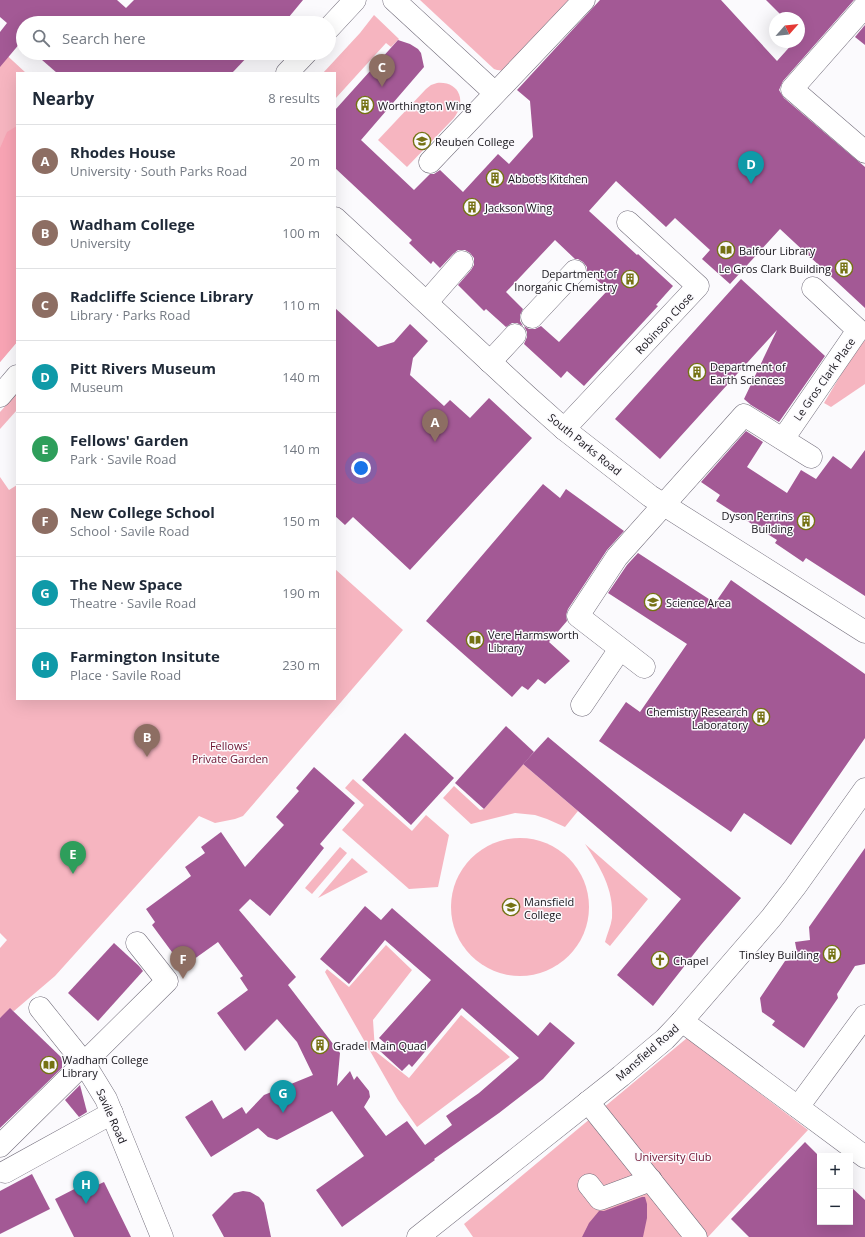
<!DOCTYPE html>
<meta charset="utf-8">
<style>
:root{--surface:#fff;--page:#f2f2f3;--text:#1f2937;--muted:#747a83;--line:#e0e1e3;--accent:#1a73e8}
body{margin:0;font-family:"Open Sans",sans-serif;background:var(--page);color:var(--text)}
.controls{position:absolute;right:12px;bottom:12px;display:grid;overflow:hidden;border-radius:0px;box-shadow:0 4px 16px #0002}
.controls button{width:36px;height:36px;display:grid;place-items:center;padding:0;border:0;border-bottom:1px solid var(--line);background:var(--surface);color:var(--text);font:20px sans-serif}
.compass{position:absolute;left:769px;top:12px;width:36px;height:36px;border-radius:50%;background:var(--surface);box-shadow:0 4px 16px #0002;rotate:63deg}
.you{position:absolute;left:361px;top:468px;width:14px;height:14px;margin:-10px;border:3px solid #fff;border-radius:50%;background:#1a73e8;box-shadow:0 0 0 6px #1a73e833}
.badge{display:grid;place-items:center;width:26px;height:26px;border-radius:50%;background:var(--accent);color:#fff;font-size:13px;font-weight:700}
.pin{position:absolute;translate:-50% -33px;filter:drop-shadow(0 1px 2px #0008)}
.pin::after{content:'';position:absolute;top:21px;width:14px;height:12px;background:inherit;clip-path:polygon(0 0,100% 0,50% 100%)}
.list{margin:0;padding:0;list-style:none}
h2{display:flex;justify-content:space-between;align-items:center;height:52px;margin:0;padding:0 16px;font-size:17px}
h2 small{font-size:13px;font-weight:400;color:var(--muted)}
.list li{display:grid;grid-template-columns:26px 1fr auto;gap:12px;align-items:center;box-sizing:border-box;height:72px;padding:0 16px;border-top:1px solid var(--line)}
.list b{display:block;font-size:15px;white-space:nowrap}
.list p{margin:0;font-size:13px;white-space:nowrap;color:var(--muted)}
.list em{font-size:13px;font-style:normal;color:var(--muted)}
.icon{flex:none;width:22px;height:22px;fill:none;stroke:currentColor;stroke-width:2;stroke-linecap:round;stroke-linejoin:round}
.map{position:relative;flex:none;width:865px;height:1237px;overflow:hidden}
.search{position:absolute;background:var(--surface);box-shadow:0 4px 16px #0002;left:16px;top:16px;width:320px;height:44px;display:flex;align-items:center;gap:10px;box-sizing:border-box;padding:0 14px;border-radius:22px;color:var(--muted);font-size:15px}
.panel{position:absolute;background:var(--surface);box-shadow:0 4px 16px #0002;left:16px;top:72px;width:320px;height:628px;border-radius:0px}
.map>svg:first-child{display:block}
.green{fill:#f6b5c0}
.forest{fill:#f8a4b4}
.building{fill:#a35995}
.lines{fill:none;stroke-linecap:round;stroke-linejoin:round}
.minor-casing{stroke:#726d7b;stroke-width:23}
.minor{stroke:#fff;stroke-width:22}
.labels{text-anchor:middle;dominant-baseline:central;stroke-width:3;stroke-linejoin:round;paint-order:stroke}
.poi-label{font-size:11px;fill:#16141a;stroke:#fbfafd;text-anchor:start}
.street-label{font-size:11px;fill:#16141a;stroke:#fbfafd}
.park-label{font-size:11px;fill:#6c112f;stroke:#fbfafd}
</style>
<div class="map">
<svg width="865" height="1237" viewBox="0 0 865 1237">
<rect width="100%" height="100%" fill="#fbfafd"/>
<g class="green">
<polygon points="420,0 573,0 506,71 497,70 494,69"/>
<polygon points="374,15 399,39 391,47 386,43 335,99 335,73 323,73 360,33"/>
<polygon points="0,49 26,73 17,73 17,342 0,362"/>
<path d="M437,83C459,81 467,101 454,118L407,167L378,140L426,89L431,85Z"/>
<polygon points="862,339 865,341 865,384 831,407 824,403"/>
<polygon points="17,393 17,410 0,429 0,412"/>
<polygon points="0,477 9,490 17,485 17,699 335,699 335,569 403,630 243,816 235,819 215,823 199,816 55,976 14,1011 11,1010 0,1018 0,948 7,940 0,933"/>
<polygon points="523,764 578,811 565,827 547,819 535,815 515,813 471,824 443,798 454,786 480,810 484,809"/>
<polygon points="353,779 412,831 426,815 449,835 438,887 409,889 342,830 364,805 345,788"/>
<circle cx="520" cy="907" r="69"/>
<path d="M585,844L648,899L610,946L605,942C607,934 611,926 612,918C614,889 600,867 585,844Z"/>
<polygon points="340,847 347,853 312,894 305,888"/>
<polygon points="352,858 368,872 318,898"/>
<polygon points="386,945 412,970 373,1020 375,1051 409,1078 461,1015 510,1057 417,1127 398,1100 325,972 327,969 349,987"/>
<polygon points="687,1038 808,1130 708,1237 473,1237 464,1224"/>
</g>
<polygon class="forest" points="17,126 17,342 0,362 0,148 7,132"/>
<g class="building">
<polygon points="0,0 117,0 126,8 134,0 303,0 284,23 23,23 23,44 21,42 0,67 0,32 7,23 0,17"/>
<polygon points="600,0 721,0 777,61 794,42 799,42 799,37 802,34 799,32 799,18 784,18 766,0 854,0 783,81 779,90 784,98 865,167 865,308 780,229 730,284 702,259 710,250 675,218 666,227 616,181 589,211 637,255 638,254 673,286 656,305 658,306 584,386 567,371 561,378 524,344 527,337 527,332 524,326 529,329 535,329 541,326 559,342 608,290 587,271 587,267 583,262 578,259 575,259 555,240 506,292 523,309 520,315 520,321 523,326 517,323 512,323 506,327 486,309 484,311 458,285 471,270 474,265 474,258 470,253 465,250 458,250 453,254 440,268 433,261 431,264 409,243 412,240 335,168 335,110 398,40 410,44 418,49 421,53 424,67 361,140 414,190 430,174 434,174 440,170 463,192 498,154 509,164 533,137 530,101 517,90"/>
<polygon points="865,25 865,45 855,37"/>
<polygon points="34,53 251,53 232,73 57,73"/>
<polygon points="741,279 825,356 779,422 751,405 744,399 777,330 660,459 615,419"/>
<polygon points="335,308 378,347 394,342 410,324 428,341 413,358 410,375 444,406 450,400 470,418 489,398 532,438 410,570 353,517 345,525 335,516"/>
<polygon points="746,431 763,442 747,467 787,493 801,470 816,479 833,456 851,469 865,450 865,596 806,558 803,562 775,543 777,540 716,501 720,495 701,482"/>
<polygon points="543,484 560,498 566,489 624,531 607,550 568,609 566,615 567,621 549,642 570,661 545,684 538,679 528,690 522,686 512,697 426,621"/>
<polygon points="638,553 715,603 731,580 865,674 865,738 791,845 744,813 731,832 599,741 626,702 640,712 687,644 608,593 627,565"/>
<polygon points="506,726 534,752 484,809 455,783"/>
<polygon points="405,733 454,778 411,825 362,780"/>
<polygon points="548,737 741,898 701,945 653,1006 617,975 681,899 523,764"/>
<polygon points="314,767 355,803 320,844 324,848 270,916 250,899 239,910 296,977 288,985 340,1053 337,1086 350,1071 354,1080 357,1076 369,1091 370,1097 364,1107 386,1136 407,1121 425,1145 452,1125 446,1116 479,1093 519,1058 462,1008 412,1067 409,1064 402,1071 380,1051 386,1044 379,1038 431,980 385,940 349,984 320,959 365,906 381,920 392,908 538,1036 550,1022 575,1043 543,1079 499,1113 434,1159 435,1160 342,1227 316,1190 364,1156 332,1111 277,1140 268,1137 258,1128 211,1157 185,1117 212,1100 223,1119 242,1107 246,1114 264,1095 313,1075 297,1042 277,1019 245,1051 217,1013 248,990 240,978 243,976 218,942 183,967 152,925 155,922 146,909 191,876 185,867 205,853 201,847 221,832 245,867 284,825 276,817 299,791 296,788"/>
<polygon points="865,848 865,964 855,966 837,994 838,998 804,1048 772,1025 775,1021 762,1012 760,998 785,961 798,958 795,942 810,940 809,927"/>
<polygon points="114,943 139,966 143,971 98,1021 68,993"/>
<polygon points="10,1008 62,1058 62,1068 0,1128 0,1018"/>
<polygon points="80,1085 87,1112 79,1117 65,1100"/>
<polygon points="805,1142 820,1157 820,1222 850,1222 850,1186 865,1200 865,1237 749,1237 731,1219"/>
<polygon points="32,1174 50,1209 0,1234 0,1191"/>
<polygon points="88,1182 91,1188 104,1182 131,1237 74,1237 55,1199"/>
<polygon points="243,1191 250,1192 259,1197 264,1203 271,1237 224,1237 212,1215 234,1193"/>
<polygon points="642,1197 645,1197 647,1204 647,1218 643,1237 582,1237 589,1223 599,1211 604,1211"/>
</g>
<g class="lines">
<defs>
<g id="minor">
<polyline points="394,0 495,93"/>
<polyline points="865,6 792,89 865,152"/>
<polyline points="329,28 355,0"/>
<polyline points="287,73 306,53"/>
<polyline points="430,162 584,0"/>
<polyline points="335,218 527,396 564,429 650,496 865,632"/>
<polyline points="427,302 462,262"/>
<polyline points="532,317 575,271"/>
<polyline points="490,362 515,335"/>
<polyline points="0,396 17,376"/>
<polyline points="564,429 698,286 628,222"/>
<polyline points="783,439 858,330 813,288"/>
<polyline points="644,667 578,616 617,557 744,415 811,457"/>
<polyline points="582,705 620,649"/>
<polyline points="40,1008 84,1063 106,1099 162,1237"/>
<polyline points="682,1021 865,1157"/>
<polyline points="588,1102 696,1237"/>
<polyline points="798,1107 865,1016"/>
<polyline points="0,1146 167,981 137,943"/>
<polyline points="5,1172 112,1113"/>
<polyline points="589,1185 600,1199 651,1180"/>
<polyline points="418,1237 621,1076 665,1039 682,1021 771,918 795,887 865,789"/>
</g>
</defs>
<use href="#minor" class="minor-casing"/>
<use href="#minor" class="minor"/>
</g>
<defs>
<symbol id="building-ring" viewBox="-11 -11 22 22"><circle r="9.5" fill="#fbfafd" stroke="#757214" stroke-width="1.5"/><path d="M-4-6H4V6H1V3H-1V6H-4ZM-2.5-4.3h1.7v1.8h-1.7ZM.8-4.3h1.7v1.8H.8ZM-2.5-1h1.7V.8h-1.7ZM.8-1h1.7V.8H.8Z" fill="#757214"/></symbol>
<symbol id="university-ring" viewBox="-11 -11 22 22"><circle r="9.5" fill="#fbfafd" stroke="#757214" stroke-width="1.5"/><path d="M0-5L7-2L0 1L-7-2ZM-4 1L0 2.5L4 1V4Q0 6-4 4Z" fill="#757214"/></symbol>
<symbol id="library-ring" viewBox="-11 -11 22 22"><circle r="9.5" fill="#fbfafd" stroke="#757214" stroke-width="1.5"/><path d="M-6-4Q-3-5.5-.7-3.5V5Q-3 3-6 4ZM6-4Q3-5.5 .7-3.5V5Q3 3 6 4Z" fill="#757214"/></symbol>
<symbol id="church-ring" viewBox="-11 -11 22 22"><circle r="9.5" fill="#fbfafd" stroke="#757214" stroke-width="1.5"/><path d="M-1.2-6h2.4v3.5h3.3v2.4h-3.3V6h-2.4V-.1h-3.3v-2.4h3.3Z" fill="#757214"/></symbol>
</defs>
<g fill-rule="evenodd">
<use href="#building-ring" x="355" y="95" width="20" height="20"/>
<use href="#university-ring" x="412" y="131" width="20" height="20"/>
<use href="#building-ring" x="485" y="168" width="20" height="20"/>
<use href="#building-ring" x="462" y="197" width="20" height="20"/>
<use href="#library-ring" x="716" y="240" width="20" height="20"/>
<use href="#building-ring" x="834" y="258" width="20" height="20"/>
<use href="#building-ring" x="620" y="269" width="20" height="20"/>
<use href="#building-ring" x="687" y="362" width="20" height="20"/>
<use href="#building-ring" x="796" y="511" width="20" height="20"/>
<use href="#university-ring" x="643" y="592" width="20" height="20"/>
<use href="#library-ring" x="465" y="630" width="20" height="20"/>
<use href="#building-ring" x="751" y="707" width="20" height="20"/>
<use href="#university-ring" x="501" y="897" width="20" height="20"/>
<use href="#building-ring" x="822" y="944" width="20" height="20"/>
<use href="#church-ring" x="650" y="950" width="20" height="20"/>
<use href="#building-ring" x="310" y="1035" width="20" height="20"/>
<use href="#library-ring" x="39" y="1055" width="20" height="20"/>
</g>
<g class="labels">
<g class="poi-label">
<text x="378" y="105">Worthington Wing</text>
<text x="435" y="141">Reuben College</text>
<text x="508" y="178">Abbot's Kitchen</text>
<text x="485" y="207">Jackson Wing</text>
<text x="739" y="250">Balfour Library</text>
<text x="831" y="268" text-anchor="end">Le Gros Clark Building</text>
<text x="617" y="273" text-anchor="end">Department of<tspan x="617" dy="13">Inorganic Chemistry</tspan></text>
<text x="710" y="366">Department of<tspan x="710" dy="13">Earth Sciences</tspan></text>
<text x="793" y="515" text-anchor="end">Dyson Perrins<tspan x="793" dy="13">Building</tspan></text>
<text x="666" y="602">Science Area</text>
<text x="488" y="634">Vere Harmsworth<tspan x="488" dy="13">Library</tspan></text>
<text x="748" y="711" text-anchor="end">Chemistry Research<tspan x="748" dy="13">Laboratory</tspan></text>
<text x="524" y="901">Mansfield<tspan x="524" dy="13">College</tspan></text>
<text x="819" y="954" text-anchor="end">Tinsley Building</text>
<text x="673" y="960">Chapel</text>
<text x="333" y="1045">Gradel Main Quad</text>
<text x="62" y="1059">Wadham College<tspan x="62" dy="13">Library</tspan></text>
</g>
<g class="street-label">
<text transform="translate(664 323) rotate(-47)">Robinson Close</text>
<text transform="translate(824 379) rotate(-55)">Le Gros Clark Place</text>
<text transform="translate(585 444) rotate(39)">South Parks Road</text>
<text transform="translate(647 1052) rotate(-41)">Mansfield Road</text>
<text transform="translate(112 1116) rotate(66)">Savile Road</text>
</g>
<g class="park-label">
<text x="230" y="745">Fellows'<tspan x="230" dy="13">Private Garden</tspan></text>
<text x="673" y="1156">University Club</text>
</g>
</g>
</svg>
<div class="controls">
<button>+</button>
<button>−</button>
</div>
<svg class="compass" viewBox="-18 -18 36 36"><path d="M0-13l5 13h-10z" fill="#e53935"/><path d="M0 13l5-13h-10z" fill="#747a83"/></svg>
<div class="you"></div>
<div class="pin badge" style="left:435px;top:442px;background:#8d6e63">A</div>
<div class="pin badge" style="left:147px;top:757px;background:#8d6e63">B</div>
<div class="pin badge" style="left:382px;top:87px;background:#8d6e63">C</div>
<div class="pin badge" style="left:751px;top:184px;background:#0f9aa8">D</div>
<div class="pin badge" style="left:73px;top:874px;background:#2e9e5b">E</div>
<div class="pin badge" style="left:183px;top:979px;background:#8d6e63">F</div>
<div class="pin badge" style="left:283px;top:1113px;background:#0f9aa8">G</div>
<div class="pin badge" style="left:86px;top:1204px;background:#0f9aa8">H</div>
<div class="search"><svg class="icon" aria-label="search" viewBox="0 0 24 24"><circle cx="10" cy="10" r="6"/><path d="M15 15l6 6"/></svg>Search here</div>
<section class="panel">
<h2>Nearby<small>8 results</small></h2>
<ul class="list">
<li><span class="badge" style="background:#8d6e63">A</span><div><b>Rhodes House</b><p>University · South Parks Road</p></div><em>20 m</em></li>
<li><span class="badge" style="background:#8d6e63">B</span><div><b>Wadham College</b><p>University</p></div><em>100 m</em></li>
<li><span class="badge" style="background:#8d6e63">C</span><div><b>Radcliffe Science Library</b><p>Library · Parks Road</p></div><em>110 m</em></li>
<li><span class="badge" style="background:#0f9aa8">D</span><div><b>Pitt Rivers Museum</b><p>Museum</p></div><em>140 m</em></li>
<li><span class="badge" style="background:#2e9e5b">E</span><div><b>Fellows' Garden</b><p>Park · Savile Road</p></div><em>140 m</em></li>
<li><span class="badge" style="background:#8d6e63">F</span><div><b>New College School</b><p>School · Savile Road</p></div><em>150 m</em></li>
<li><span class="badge" style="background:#0f9aa8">G</span><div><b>The New Space</b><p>Theatre · Savile Road</p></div><em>190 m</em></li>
<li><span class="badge" style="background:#0f9aa8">H</span><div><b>Farmington Insitute</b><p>Place · Savile Road</p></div><em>230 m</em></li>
</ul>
</section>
</div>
